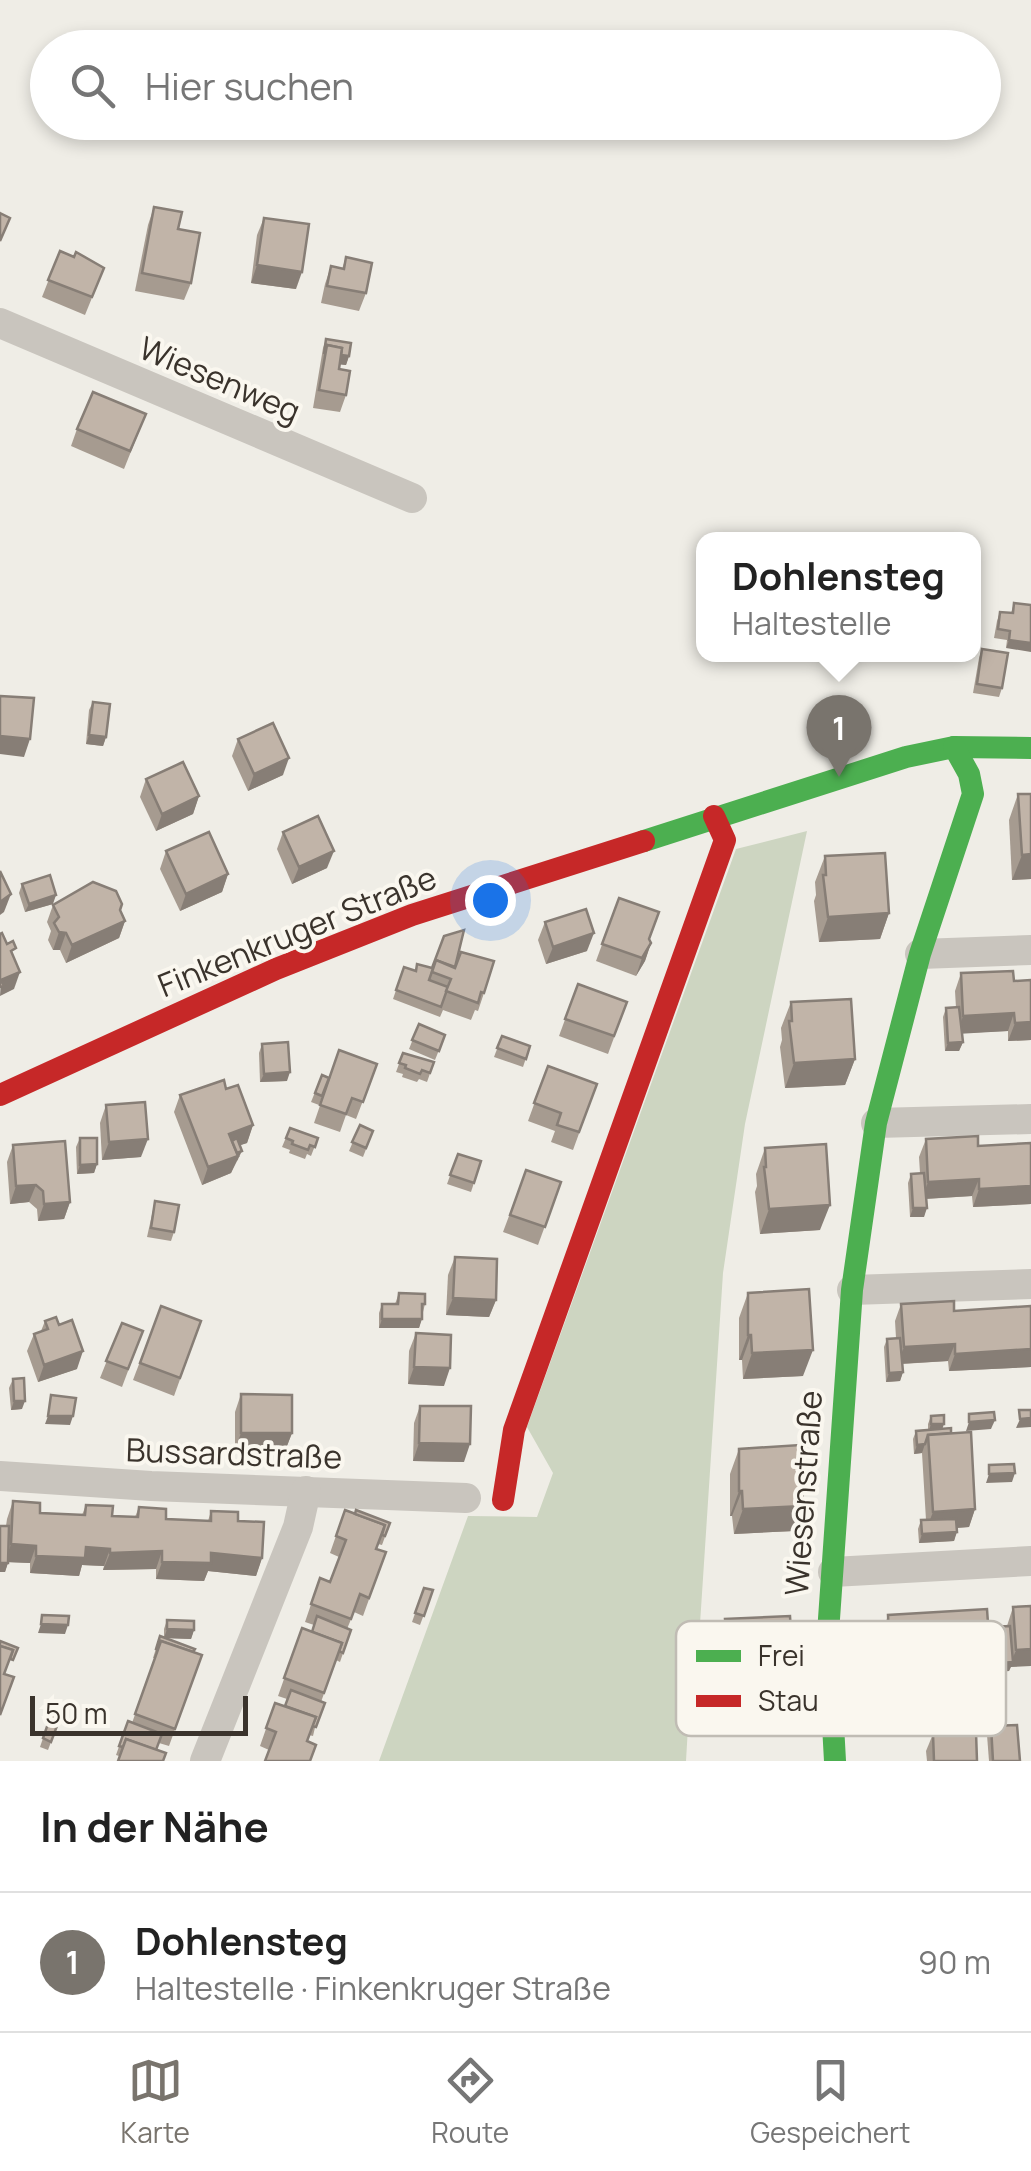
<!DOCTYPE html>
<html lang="de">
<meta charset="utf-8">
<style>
:root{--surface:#fff;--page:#f6f6f6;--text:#222;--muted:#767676;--line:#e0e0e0;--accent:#79746d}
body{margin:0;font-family:Manrope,sans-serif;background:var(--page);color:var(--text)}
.scale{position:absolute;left:30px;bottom:25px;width:218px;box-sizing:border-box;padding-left:10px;border:5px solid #3a332c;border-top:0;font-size:28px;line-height:35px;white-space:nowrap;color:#3a332c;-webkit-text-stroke:8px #faf7ef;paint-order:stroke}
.you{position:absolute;left:490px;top:900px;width:35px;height:35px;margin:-25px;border:8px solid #fff;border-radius:50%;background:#1a73e8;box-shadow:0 0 0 15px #1a73e833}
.badge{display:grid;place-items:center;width:65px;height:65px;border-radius:50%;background:var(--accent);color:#fff;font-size:32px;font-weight:700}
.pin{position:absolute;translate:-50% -82px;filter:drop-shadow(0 2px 5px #0008)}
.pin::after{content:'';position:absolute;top:52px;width:35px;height:30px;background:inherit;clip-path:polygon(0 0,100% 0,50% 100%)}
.popup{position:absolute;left:696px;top:532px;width:285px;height:130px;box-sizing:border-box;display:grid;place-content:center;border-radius:20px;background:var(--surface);filter:drop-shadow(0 2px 8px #0005);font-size:32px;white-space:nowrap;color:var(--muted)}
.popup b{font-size:38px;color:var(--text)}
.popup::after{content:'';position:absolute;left:50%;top:100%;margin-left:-20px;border:20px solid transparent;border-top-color:var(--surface)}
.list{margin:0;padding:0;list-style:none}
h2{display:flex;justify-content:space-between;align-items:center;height:130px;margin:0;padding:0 40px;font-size:42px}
h2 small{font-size:32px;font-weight:400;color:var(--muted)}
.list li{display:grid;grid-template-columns:65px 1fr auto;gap:30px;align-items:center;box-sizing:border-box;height:140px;padding:0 40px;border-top:2px solid var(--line)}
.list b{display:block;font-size:38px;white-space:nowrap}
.list p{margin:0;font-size:32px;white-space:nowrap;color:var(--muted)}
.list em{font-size:32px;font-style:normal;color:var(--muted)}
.icon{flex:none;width:55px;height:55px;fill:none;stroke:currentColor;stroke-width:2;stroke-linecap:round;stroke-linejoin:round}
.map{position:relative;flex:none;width:1031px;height:1761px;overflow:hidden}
.search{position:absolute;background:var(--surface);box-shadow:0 5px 15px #0003;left:30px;right:30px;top:30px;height:110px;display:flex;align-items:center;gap:25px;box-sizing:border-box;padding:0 35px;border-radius:55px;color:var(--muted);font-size:38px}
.sheet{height:270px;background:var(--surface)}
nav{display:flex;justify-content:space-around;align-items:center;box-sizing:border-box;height:140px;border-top:2px solid var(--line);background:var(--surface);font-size:28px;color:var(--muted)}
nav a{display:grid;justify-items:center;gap:5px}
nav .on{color:var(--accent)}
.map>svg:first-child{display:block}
.green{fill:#cdd5c1}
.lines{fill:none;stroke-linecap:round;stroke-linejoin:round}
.street{stroke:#c9c5be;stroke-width:30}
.fast{stroke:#4caf50;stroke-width:22}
.jam{stroke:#c62828;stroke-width:22}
.wall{fill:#a69b90}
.shaded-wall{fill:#877e76}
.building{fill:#c1b4a8;stroke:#877e76;stroke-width:2.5}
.labels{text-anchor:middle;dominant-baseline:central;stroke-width:8;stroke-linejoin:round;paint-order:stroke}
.street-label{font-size:32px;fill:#3a332c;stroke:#faf7ef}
.key{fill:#faf7ef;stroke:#c0bcb4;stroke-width:2.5}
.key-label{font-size:28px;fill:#3a332c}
</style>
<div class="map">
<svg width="1031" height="1761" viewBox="0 0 1031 1761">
<rect width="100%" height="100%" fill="#efede6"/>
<polygon class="green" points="807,831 745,1124 723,1273 700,1624 694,1625 686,1761 379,1761 468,1516 537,1517 553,1473 527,1427 736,849"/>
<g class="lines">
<g class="street">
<polyline points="0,323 412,498"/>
<polyline points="920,954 1031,950"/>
<polyline points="876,1123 1031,1119"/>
<polyline points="852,1290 1031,1284"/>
<polyline points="0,1476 151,1486 466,1498"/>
<polyline points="833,1572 1031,1561"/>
<polyline points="205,1761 298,1527 306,1491"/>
</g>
<g class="fast">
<polyline points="644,841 906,757 954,747 1031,748"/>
<polyline points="835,1761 828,1633 852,1290 876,1123 920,954 973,794 969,774 954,747"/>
</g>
<g class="jam">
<polyline points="0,1095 276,969 412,915 644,841"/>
<polyline points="503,1500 514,1430 725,840 714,816"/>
</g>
</g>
<g class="wall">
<polygon points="154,207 178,229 191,283 184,300 135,291 148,225"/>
<polygon points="264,218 296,289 251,283 257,235"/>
<polygon points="60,251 104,268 85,315 42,297"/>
<polygon points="346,257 366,293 359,311 321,303 325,284 331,266 342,269"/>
<polygon points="326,339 349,356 346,365 340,364 339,369 346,395 340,412 313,408 323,348"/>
<polygon points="146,414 124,469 71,446 77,429"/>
<polygon points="1014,603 1031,605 1006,648 1007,640 994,638 997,621 1000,612 1011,613"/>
<polygon points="982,649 1002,688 999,697 973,693 979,658"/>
<polygon points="93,702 106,737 103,746 86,744 89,710"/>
<polygon points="238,739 283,775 248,791 232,756"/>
<polygon points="146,779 199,796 193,814 156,831 140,797"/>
<polygon points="1018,794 1031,879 1012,880 1009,820"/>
<polygon points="283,832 327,868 292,884 277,849"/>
<polygon points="166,851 228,874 222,892 180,911 160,869"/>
<polygon points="825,856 889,913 880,939 819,942 814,901 816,895 815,882"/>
<polygon points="22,884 53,904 25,912 19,893"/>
<polygon points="619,898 651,943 645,961 636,976 596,961"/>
<polygon points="53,905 120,910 125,921 119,938 66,963 60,950 53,950 48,940 51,931 47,922"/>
<polygon points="545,922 587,951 546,964 538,940"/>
<polygon points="417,964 432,968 455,967 484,993 478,1011 475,1010 471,1020 443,1010 440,1017 393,999 404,967 415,971"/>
<polygon points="961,973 1014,981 1031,980 1031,1040 1008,1041 1008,1031 962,1033 963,1042 959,1051 945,1051 943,1017 946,1008 956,1008 955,991"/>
<polygon points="578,984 627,1002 608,1054 559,1036"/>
<polygon points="791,1002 855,1059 845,1085 785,1088 780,1047 782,1040 781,1028"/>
<polygon points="419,1024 445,1035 435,1060 409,1049"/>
<polygon points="502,1036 530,1046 523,1067 494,1057"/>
<polygon points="262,1044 287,1081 260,1082 259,1053"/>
<polygon points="339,1050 377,1064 356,1119 346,1115 340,1132 314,1123"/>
<polygon points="403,1053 434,1062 427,1082 419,1079 417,1082 402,1077 403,1074 396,1072"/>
<polygon points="548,1066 597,1084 573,1150 551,1142 555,1131 528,1121"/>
<polygon points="322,1075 329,1078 319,1105 311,1102"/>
<polygon points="226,1089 253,1125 247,1143 240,1145 238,1160 236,1161 231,1173 202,1185 174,1112 180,1095"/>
<polygon points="106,1105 141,1157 102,1160 100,1123"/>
<polygon points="360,1125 373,1131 363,1157 349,1151"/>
<polygon points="290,1128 318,1138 311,1156 307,1154 305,1159 289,1153 290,1150 282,1147"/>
<polygon points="80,1138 97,1164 94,1173 77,1174 76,1147"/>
<polygon points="926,1139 978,1146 1031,1143 1031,1204 973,1207 972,1196 926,1199 924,1217 910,1217 908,1183 911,1174 920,1173 919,1157"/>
<polygon points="13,1145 70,1202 64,1219 38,1221 37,1209 29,1202 10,1204 7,1162"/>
<polygon points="765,1148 820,1230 760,1234 755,1192 757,1186 756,1174"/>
<polygon points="458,1154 481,1161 471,1192 447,1184"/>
<polygon points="526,1170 561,1182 538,1245 503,1232"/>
<polygon points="155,1201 174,1232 171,1241 147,1237"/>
<polygon points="455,1257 496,1300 489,1317 446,1315 448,1275"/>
<polygon points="399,1293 425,1304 419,1328 379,1328 379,1313 382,1304 395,1304"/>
<polygon points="748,1293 803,1376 743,1379 742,1360 739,1360 739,1318"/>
<polygon points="901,1304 954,1311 1031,1306 1031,1367 949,1371 948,1361 902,1364 903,1372 900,1381 886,1382 884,1347 887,1339 896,1338 895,1321"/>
<polygon points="161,1306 201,1321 174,1396 133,1380"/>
<polygon points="45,1321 77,1369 38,1382 27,1351 34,1334 41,1331"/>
<polygon points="122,1323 143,1331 122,1387 100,1378"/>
<polygon points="416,1333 444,1386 408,1384 409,1351"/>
<polygon points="13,1379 22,1409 11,1410 9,1388"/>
<polygon points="241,1394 292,1433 285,1451 235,1450 235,1412"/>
<polygon points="420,1406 464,1462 413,1461 414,1423"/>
<polygon points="931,1416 943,1429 951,1433 975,1509 969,1527 957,1528 954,1541 919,1543 918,1529 921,1520 926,1520 922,1453 914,1454 913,1439 916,1431 928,1430 928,1424"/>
<polygon points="739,1449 794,1531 734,1534 732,1516 730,1516 730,1474"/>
<polygon points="13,1501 40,1513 82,1515 86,1505 112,1516 135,1517 139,1507 166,1519 208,1521 211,1511 238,1521 262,1558 256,1576 208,1571 204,1581 156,1579 156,1569 103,1570 104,1566 82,1565 79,1576 30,1573 30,1563 8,1562 5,1572 0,1572 0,1526 6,1526 7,1519"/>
<polygon points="345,1510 390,1523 382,1545 378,1544 376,1549 386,1552 363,1616 354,1612 347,1629 351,1630 340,1662 336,1660 321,1702 313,1736 309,1735 307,1741 269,1750 260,1746 275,1703 285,1706 287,1699 278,1696 302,1628 312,1632 314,1625 305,1622 320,1578 330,1582 339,1557 330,1553"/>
<polygon points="424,1588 433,1590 420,1625 412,1622"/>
<polygon points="1031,1606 1009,1671 984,1673 983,1669 885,1675 884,1679 871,1680 869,1643 872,1634 882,1634 888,1615 988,1627 1007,1626 1013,1607"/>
<polygon points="725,1619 785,1706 720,1710 716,1645"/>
<polygon points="167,1620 194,1630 191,1639 165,1638 202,1655 169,1746 159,1743 156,1750 119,1756 116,1755 128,1721 132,1723 155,1658 153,1658 160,1636 164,1638 164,1629"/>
<polygon points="52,1712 61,1715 48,1750 40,1747"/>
<polygon points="991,1726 1020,1761 989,1761 987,1735"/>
<polygon points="933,1734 977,1761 927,1761 926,1751"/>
</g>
<g class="shaded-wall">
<polygon points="257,265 302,272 296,289 251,283"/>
<polygon points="325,354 349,356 346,365 324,363"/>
<polygon points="1009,640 1031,643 1031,652 1006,648"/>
<polygon points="89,735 106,737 103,746 86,744"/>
<polygon points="0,736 30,739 24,757 0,754"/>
<polygon points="289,758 283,775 248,791 254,774"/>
<polygon points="199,796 193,814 156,831 162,814"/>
<polygon points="334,851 327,868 292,884 299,867"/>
<polygon points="1031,854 1031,879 1012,880 1022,855"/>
<polygon points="228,874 222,892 180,911 186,894"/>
<polygon points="11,894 4,912 0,915 0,902"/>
<polygon points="56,895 53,904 25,912 29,904"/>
<polygon points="889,913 880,939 819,942 828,917"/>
<polygon points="125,921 119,938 66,963 72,945"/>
<polygon points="59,932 66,933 60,950 53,950"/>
<polygon points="594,933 587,951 546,964 553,947"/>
<polygon points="651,943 645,961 636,976 642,958"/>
<polygon points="20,972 14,989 0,996 1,980"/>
<polygon points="1014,1013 1008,1031 957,1034 963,1016"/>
<polygon points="1031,1022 1031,1040 1008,1041 1015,1023"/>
<polygon points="963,1042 959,1051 945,1051 948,1043"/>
<polygon points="855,1059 845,1085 785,1088 794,1063"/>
<polygon points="290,1072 287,1081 260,1082 264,1074"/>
<polygon points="253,1125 247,1143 229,1149 229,1134"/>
<polygon points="148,1139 141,1157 102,1160 109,1142"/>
<polygon points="242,1151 231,1173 202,1185 208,1167"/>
<polygon points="97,1164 94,1173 77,1174 80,1165"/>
<polygon points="979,1179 972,1196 922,1199 928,1182"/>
<polygon points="36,1185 29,1202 10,1204 16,1186"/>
<polygon points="1031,1186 1031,1204 973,1207 979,1189"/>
<polygon points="70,1202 64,1219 38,1221 44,1204"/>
<polygon points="830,1205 820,1230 760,1234 769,1209"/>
<polygon points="913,1208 927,1208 924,1217 910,1217"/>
<polygon points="453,1298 496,1300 489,1317 446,1315"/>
<polygon points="382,1319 422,1319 419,1328 379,1328"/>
<polygon points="748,1335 751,1335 742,1360 739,1360"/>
<polygon points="955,1344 948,1361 897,1364 904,1347"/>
<polygon points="1031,1349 1031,1367 949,1371 955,1354"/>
<polygon points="813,1350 803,1376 743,1379 752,1353"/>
<polygon points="83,1351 77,1369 38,1382 44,1365"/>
<polygon points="414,1367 450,1368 444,1386 408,1384"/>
<polygon points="903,1372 900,1381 886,1382 889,1373"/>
<polygon points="14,1401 25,1401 22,1409 11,1410"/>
<polygon points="48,1416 73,1416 70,1425 45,1424"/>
<polygon points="1031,1418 1031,1427 1016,1428 1020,1419"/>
<polygon points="995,1420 991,1429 966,1431 969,1422"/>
<polygon points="931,1424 944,1424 941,1433 928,1433"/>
<polygon points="241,1433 292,1433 285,1451 235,1450"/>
<polygon points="419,1443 470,1444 464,1462 413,1461"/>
<polygon points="925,1444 922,1453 914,1454 917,1445"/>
<polygon points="1015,1473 1012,1482 986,1483 989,1474"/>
<polygon points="739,1491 742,1491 732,1516 730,1516"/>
<polygon points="803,1506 794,1531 734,1534 743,1509"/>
<polygon points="975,1509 969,1527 926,1530 933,1512"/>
<polygon points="957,1532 954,1541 919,1543 922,1534"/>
<polygon points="11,1544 36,1546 30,1563 5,1562"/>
<polygon points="86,1547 110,1549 104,1566 82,1565 79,1576 30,1573 36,1556"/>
<polygon points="162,1551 156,1569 103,1570 110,1553"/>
<polygon points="211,1553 262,1558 256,1576 208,1571 204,1581 156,1579 162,1562"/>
<polygon points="0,1563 8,1563 5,1572 0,1572"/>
<polygon points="41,1624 68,1625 65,1634 38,1633"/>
<polygon points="167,1629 194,1630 191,1639 164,1638"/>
<polygon points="1031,1649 1031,1666 1011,1667 1009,1671 984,1673 987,1664 1011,1662 1016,1650"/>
<polygon points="990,1652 984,1669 885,1675 884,1679 871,1680 874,1671 886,1670 890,1657"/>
<polygon points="794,1680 785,1706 720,1710 729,1684"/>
<polygon points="954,1721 951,1730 924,1731 927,1722"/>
</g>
<g class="building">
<polygon points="154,207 182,212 178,229 200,233 191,283 142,273"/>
<polygon points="0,213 10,218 0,241"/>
<polygon points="264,218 309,224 302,272 257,265"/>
<polygon points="60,251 74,257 76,252 104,268 92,297 48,280"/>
<polygon points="346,257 372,263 366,293 327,286 331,266 344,269"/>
<polygon points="326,339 351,343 349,356 341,355 342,348 327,345 324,354"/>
<polygon points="327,345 342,348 339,369 350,371 346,395 319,390"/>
<polygon points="93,392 146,414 130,451 77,429"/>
<polygon points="1014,603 1031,605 1031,643 1009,640 1010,631 998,629 1000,612 1013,613"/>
<polygon points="982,649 1008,653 1002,688 977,684"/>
<polygon points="0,696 34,698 30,739 0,736"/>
<polygon points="93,702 110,704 106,737 89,735"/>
<polygon points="273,723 289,758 254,774 238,739"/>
<polygon points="183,762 199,796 162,814 146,779"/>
<polygon points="1018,794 1031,794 1031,854 1022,855"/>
<polygon points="318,816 334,851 299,867 283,832"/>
<polygon points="209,832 228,874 186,894 166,851"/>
<polygon points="885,853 889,913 828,917 823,875 826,875 825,856"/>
<polygon points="0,871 11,894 0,902"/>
<polygon points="50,875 56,895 29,904 22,884"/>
<polygon points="93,882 116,891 122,904 120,910 125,921 72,945 66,933 59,932 54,923 59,917 53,905"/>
<polygon points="619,898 659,912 649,939 651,943 642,958 602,944"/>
<polygon points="586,909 594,933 553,947 545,922"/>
<polygon points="464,930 455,967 436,960 429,980 448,987 441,1007 396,990 404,967 416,971 417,964 432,968 444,936"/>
<polygon points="2,933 7,944 13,941 16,948 11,951 20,972 1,980 4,986 0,987 0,934"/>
<polygon points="461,952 494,961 484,993 481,992 478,1003 446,991 451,979 432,972 436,960 455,968"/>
<polygon points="1013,971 1014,981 1031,980 1031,1022 1015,1023 1014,1013 963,1016 961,973"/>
<polygon points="578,984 627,1002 614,1036 565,1019"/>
<polygon points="851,999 855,1059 794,1063 789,1021 792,1021 791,1002"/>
<polygon points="959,1007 963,1042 948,1043 946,1008"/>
<polygon points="419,1024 445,1035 439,1051 412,1040"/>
<polygon points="502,1036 530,1046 526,1059 497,1048"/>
<polygon points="288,1042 290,1072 264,1074 262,1044"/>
<polygon points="339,1050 377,1064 363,1102 352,1098 346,1114 320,1105"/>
<polygon points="403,1053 434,1062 430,1073 422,1070 420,1074 405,1068 406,1065 399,1063"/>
<polygon points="548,1066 597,1084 579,1132 557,1125 561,1113 534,1103"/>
<polygon points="322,1075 329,1078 322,1096 315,1093"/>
<polygon points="224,1080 226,1089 238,1085 253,1125 229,1134 238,1156 208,1167 180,1095"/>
<polygon points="145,1102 148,1139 109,1142 106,1105"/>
<polygon points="360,1125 373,1131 366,1148 352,1142"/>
<polygon points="290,1128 318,1138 315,1147 310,1145 308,1150 292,1144 293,1141 286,1138"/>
<polygon points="978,1136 978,1146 1031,1143 1031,1186 979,1189 979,1179 928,1182 926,1139"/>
<polygon points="80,1138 97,1138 97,1164 80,1165"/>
<polygon points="237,1138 242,1151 237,1153 232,1141"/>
<polygon points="65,1141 70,1202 44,1204 43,1191 36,1185 16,1186 13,1145"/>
<polygon points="826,1144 830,1205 769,1209 764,1167 766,1167 765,1148"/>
<polygon points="458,1154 481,1161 474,1183 450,1175"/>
<polygon points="526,1170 561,1182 545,1227 510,1215"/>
<polygon points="924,1173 927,1208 913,1208 911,1174"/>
<polygon points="155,1201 179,1205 174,1232 151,1228"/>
<polygon points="455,1257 497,1259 496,1300 453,1298"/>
<polygon points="809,1289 813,1350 752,1353 751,1335 748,1335 748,1293"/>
<polygon points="399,1293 425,1294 425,1304 422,1304 422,1319 382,1319 382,1304 398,1304"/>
<polygon points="954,1301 954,1311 1031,1306 1031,1349 955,1354 955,1344 904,1347 901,1304"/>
<polygon points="161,1306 201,1321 180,1378 140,1363"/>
<polygon points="56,1317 59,1325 72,1320 83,1351 44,1365 34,1334 48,1329 45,1321"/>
<polygon points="122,1323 143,1331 128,1369 106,1361"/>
<polygon points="416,1333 451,1335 450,1368 414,1367"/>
<polygon points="900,1338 903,1372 889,1373 887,1339"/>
<polygon points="24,1378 25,1401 14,1401 13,1379"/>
<polygon points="241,1394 292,1395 292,1433 241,1433"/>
<polygon points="51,1395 76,1398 73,1416 48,1416"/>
<polygon points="420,1406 471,1406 470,1444 419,1443"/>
<polygon points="1019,1410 1031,1410 1031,1418 1020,1419"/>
<polygon points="994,1412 995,1420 969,1422 969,1414"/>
<polygon points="944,1415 944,1424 931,1424 931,1416"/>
<polygon points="951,1428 951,1433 928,1435 925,1444 917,1445 916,1431"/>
<polygon points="971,1432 975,1509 933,1512 928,1435"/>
<polygon points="800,1445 803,1506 743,1509 742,1491 739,1491 739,1449"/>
<polygon points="1014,1464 1015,1473 989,1474 989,1465"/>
<polygon points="13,1501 40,1503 40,1513 85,1515 86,1505 113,1506 112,1516 138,1517 139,1507 166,1509 166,1519 211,1521 211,1511 238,1512 238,1521 264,1522 262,1558 211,1553 211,1563 162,1562 162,1551 110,1553 110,1549 86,1547 85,1558 36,1556 36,1546 11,1544"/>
<polygon points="345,1510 385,1525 376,1549 386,1552 369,1598 360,1594 351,1619 311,1604 320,1578 330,1582 346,1540 336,1536"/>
<polygon points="356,1510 390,1523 385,1536 382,1535 385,1525 355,1514"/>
<polygon points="956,1519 957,1532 922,1534 921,1520"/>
<polygon points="0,1526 9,1526 8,1563 0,1563"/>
<polygon points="424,1588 433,1590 424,1616 415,1613"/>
<polygon points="1031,1606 1031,1649 1016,1650 1013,1607"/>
<polygon points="987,1609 990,1652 890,1657 888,1615"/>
<polygon points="42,1615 69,1616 68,1625 41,1624"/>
<polygon points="317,1616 351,1630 343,1653 339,1651 342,1643 312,1632"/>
<polygon points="790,1616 794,1680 729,1684 725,1619"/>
<polygon points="167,1620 194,1621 194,1630 167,1629"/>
<polygon points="1010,1626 1013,1662 987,1664 990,1652 988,1627"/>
<polygon points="302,1628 342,1643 324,1693 284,1678"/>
<polygon points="872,1634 885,1634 887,1670 874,1671"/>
<polygon points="160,1636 195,1649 193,1652 161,1641 158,1650 156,1649"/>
<polygon points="0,1641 18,1648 13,1660 10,1659 13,1650 0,1646"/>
<polygon points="161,1641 202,1655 175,1729 135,1714"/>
<polygon points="0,1646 13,1650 4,1674 14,1677 0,1715"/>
<polygon points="291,1690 325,1703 316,1727 312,1726 316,1717 285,1706"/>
<polygon points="275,1703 316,1717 307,1741 316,1745 310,1761 265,1761 276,1732 266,1728"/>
<polygon points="52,1712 61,1715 51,1742 43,1738"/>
<polygon points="954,1712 954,1721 927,1722 926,1713"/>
<polygon points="128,1721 162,1734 156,1750 126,1739 123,1747 119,1746"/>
<polygon points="1017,1725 1020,1761 993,1761 991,1726"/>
<polygon points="976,1732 977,1761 934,1761 933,1734"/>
<polygon points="126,1739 166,1753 163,1761 118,1761"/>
</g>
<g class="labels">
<g class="street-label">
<text transform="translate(220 379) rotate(23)">Wiesenweg</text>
<text transform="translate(297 931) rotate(-22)">Finkenkruger Straße</text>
<text transform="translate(234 1453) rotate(2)">Bussardstraße</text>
<text transform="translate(803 1493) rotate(-86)">Wiesenstraße</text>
</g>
</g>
<rect x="676" y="1621" width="330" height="115" rx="15" class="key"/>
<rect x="696" y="1650" width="45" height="12" fill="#4caf50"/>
<rect x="696" y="1695" width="45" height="12" fill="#c62828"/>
<g class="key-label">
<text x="758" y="1666">Frei</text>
<text x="758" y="1711">Stau</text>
</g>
</svg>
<div class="scale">50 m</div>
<div class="you"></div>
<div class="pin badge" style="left:839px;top:777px">1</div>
<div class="popup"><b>Dohlensteg</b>Haltestelle</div>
<div class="search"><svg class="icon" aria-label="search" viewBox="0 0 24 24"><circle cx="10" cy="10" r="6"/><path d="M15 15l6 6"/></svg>Hier suchen</div>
</div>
<section class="sheet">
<h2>In der Nähe<small></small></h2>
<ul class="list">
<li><span class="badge">1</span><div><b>Dohlensteg</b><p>Haltestelle · Finkenkruger Straße</p></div><em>90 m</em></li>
</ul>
</section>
<nav>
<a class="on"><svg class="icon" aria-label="map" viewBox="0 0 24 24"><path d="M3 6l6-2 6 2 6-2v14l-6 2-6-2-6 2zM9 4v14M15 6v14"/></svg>Karte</a>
<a><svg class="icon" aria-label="directions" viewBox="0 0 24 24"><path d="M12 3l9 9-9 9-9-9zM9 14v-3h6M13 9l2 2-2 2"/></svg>Route</a>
<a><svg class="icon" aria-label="saved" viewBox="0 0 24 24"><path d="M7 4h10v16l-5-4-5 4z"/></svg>Gespeichert</a>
</nav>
